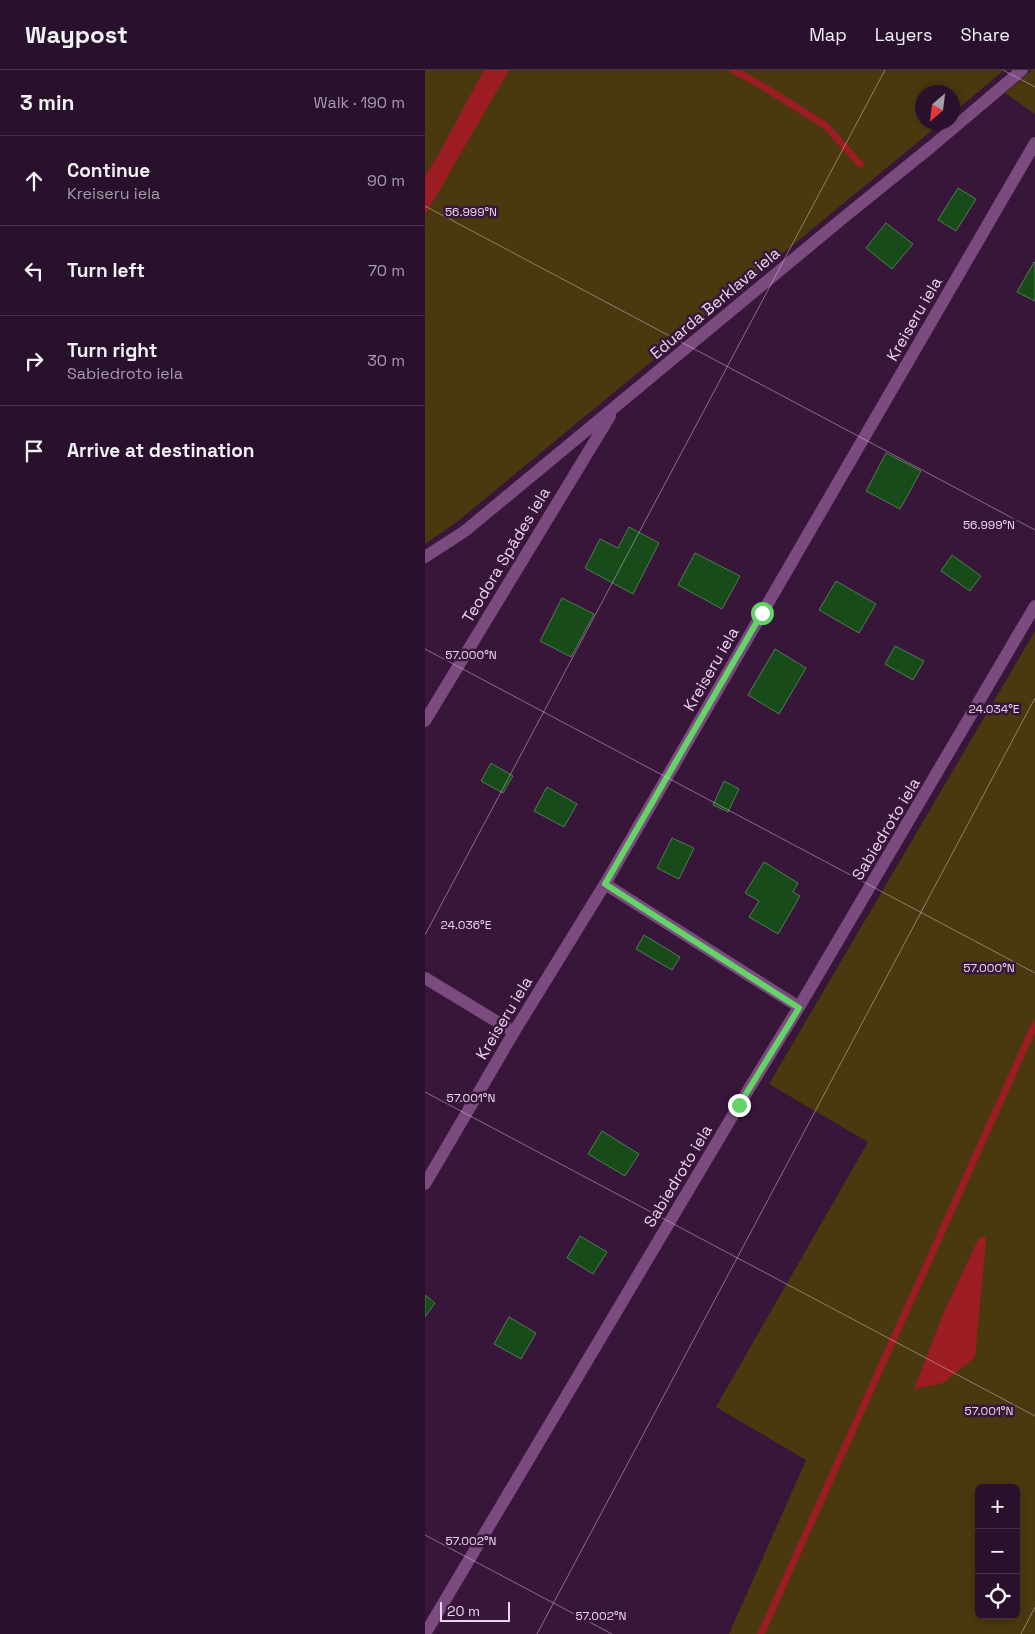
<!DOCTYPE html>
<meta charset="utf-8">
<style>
:root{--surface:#29102c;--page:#311934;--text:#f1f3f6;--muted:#a59da9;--line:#453048}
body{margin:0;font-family:"Space Grotesk",sans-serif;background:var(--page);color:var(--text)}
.controls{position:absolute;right:15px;bottom:15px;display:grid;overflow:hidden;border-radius:8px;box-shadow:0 2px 8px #0003}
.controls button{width:45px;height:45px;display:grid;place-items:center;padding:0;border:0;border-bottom:1px solid var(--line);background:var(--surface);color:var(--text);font:25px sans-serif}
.compass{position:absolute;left:490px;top:15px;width:45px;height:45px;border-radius:50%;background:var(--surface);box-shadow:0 2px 8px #0003;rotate:208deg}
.scale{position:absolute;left:15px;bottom:12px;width:70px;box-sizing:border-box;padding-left:5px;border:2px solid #ead5ec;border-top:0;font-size:14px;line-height:18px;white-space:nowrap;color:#ead5ec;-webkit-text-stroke:4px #37163a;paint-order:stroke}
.stop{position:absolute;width:15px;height:15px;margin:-11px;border:4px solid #64d468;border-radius:50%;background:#fff}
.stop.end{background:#64d468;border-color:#fff;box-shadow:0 1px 5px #0008}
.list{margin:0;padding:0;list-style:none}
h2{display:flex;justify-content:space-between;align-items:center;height:65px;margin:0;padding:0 20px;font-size:21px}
h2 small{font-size:16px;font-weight:400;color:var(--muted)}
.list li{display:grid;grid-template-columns:32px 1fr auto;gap:15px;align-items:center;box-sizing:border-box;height:90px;padding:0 20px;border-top:1px solid var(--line)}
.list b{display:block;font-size:19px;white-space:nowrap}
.list p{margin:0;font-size:16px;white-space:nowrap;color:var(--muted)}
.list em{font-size:16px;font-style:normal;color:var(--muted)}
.icon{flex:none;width:28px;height:28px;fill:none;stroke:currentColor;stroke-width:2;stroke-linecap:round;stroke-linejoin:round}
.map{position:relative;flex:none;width:610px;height:1564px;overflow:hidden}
header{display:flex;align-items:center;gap:30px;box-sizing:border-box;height:70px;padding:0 25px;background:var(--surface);border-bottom:1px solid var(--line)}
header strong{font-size:24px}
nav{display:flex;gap:28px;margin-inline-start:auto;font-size:18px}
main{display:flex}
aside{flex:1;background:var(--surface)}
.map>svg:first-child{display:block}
.green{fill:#4a380f;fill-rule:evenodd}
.water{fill:#9c1c24}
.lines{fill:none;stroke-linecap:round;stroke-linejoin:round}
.stream{stroke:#9c1c24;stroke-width:7}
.building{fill:#174c1a;stroke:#537b53}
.minor{stroke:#7b4a7f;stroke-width:12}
.route{stroke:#64d468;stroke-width:6}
.ticks{fill:none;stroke:#ead5ec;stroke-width:1;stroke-opacity:0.45}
.labels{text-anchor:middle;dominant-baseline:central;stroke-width:5;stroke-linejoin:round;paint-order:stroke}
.street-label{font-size:16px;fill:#ead5ec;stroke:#37163a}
.ticks-label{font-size:12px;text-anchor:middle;fill:#ead5ec;stroke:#37163a;stroke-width:5;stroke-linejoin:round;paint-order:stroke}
</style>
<header>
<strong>Waypost</strong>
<nav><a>Map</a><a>Layers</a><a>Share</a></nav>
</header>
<main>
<aside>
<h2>3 min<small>Walk · 190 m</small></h2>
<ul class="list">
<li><svg class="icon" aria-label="ahead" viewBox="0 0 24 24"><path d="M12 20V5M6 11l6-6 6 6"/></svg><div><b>Continue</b><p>Kreiseru iela</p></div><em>90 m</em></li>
<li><svg class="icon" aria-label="left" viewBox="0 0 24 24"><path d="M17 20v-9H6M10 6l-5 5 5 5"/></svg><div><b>Turn left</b></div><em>70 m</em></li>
<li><svg class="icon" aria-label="right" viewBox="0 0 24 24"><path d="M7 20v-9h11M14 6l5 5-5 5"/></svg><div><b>Turn right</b><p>Sabiedroto iela</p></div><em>30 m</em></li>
<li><svg class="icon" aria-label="arrive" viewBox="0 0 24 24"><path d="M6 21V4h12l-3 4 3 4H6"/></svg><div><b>Arrive at destination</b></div></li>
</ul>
</aside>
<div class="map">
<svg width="610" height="1564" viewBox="0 0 610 1564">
<rect width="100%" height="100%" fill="#37163a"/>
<g class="green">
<polygon points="0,0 579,0 528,43 528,22 498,22 498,52 516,53 33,451 0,474"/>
<polygon points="607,0 610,0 610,44 580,23"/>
<path d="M610,561V1564H304L381,1390L291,1337L443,1072L344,1014ZM554,1418H591V1545H554Z"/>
</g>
<g class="water">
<polygon points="59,0 84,0 0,145 0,106 13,85"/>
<polygon points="560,1166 561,1172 550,1287 518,1313 489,1319 519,1242 550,1176 554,1168"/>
</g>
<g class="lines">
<g class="stream">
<polyline points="308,0 336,15 401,56 435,94"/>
<polyline points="336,1564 610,954"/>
</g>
</g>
<g class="building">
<polygon points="533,118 551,129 531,161 513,150"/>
<polygon points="461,153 488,174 467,199 441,178"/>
<polygon points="609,192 610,193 610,231 592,222"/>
<polygon points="461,383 496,401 475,439 441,421"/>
<polygon points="204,457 234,473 208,524 160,498 175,469 193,478"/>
<polygon points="270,483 315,506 297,539 253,515"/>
<polygon points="527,485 556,506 545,521 516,501"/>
<polygon points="411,511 451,534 434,563 394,540"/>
<polygon points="137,528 169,544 146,587 115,571"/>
<polygon points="470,576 499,591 488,610 460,594"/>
<polygon points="350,579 381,598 354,644 323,625"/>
<polygon points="66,693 88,706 78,723 56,711"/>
<polygon points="299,711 314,719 303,742 288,735"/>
<polygon points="122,717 152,734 139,757 109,741"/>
<polygon points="247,768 269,778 254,809 232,798"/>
<polygon points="339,792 373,813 368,822 375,826 353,864 324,847 334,831 320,823"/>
<polygon points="219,865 255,887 247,900 211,879"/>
<polygon points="177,1061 214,1084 200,1106 163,1084"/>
<polygon points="155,1166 182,1182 168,1204 142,1188"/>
<polygon points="0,1225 10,1233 0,1247"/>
<polygon points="84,1247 111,1263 96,1289 69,1274"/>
</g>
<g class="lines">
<g class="minor">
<polyline points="0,487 40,461 423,144 506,77 597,0"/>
<polyline points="0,651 185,346"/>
<polyline points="180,814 374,937"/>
<polyline points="0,908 89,962"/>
<polyline points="0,1114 89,962 180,814 610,73"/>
<polyline points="0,1564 314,1035 374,937 610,536"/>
</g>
</g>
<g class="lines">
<polyline class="route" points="314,1035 374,938 180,814 337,543"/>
</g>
<path class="ticks" d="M578,0L610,17M0,136L610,460M0,579L610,903M0,865L460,0M0,1022L610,1346M0,1465L187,1564M112,1564L610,628M596,1564L610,1537"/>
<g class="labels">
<g class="street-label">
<text transform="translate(290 233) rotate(-40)">Eduarda Berklava iela</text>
<text transform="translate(489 249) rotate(-60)">Kreiseru iela</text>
<text transform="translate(81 485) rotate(-59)">Teodora Spādes iela</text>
<text transform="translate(286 599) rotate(-60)">Kreiseru iela</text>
<text transform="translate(461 759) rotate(-59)">Sabiedroto iela</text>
<text transform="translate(79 948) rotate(-59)">Kreiseru iela</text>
<text transform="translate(253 1106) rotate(-59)">Sabiedroto iela</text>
</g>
</g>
<g class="ticks-label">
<text x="46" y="146">56.999°N</text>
<text x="564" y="459">56.999°N</text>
<text x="46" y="589">57.000°N</text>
<text x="569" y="643">24.034°E</text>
<text x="41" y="859">24.036°E</text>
<text x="564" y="902">57.000°N</text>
<text x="46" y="1032">57.001°N</text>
<text x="564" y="1345">57.001°N</text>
<text x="46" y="1475">57.002°N</text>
<text x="176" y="1550">57.002°N</text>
</g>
</svg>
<div class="controls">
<button>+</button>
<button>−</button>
<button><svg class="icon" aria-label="locate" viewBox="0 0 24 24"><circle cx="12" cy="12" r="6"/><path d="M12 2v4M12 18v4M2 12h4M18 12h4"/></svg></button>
</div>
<svg class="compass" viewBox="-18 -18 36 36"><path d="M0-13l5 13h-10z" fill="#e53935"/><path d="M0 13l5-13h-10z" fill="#a59da9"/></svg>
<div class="scale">20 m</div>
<div class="stop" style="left:337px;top:543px"></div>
<div class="stop end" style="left:314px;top:1035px"></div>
</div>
</main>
